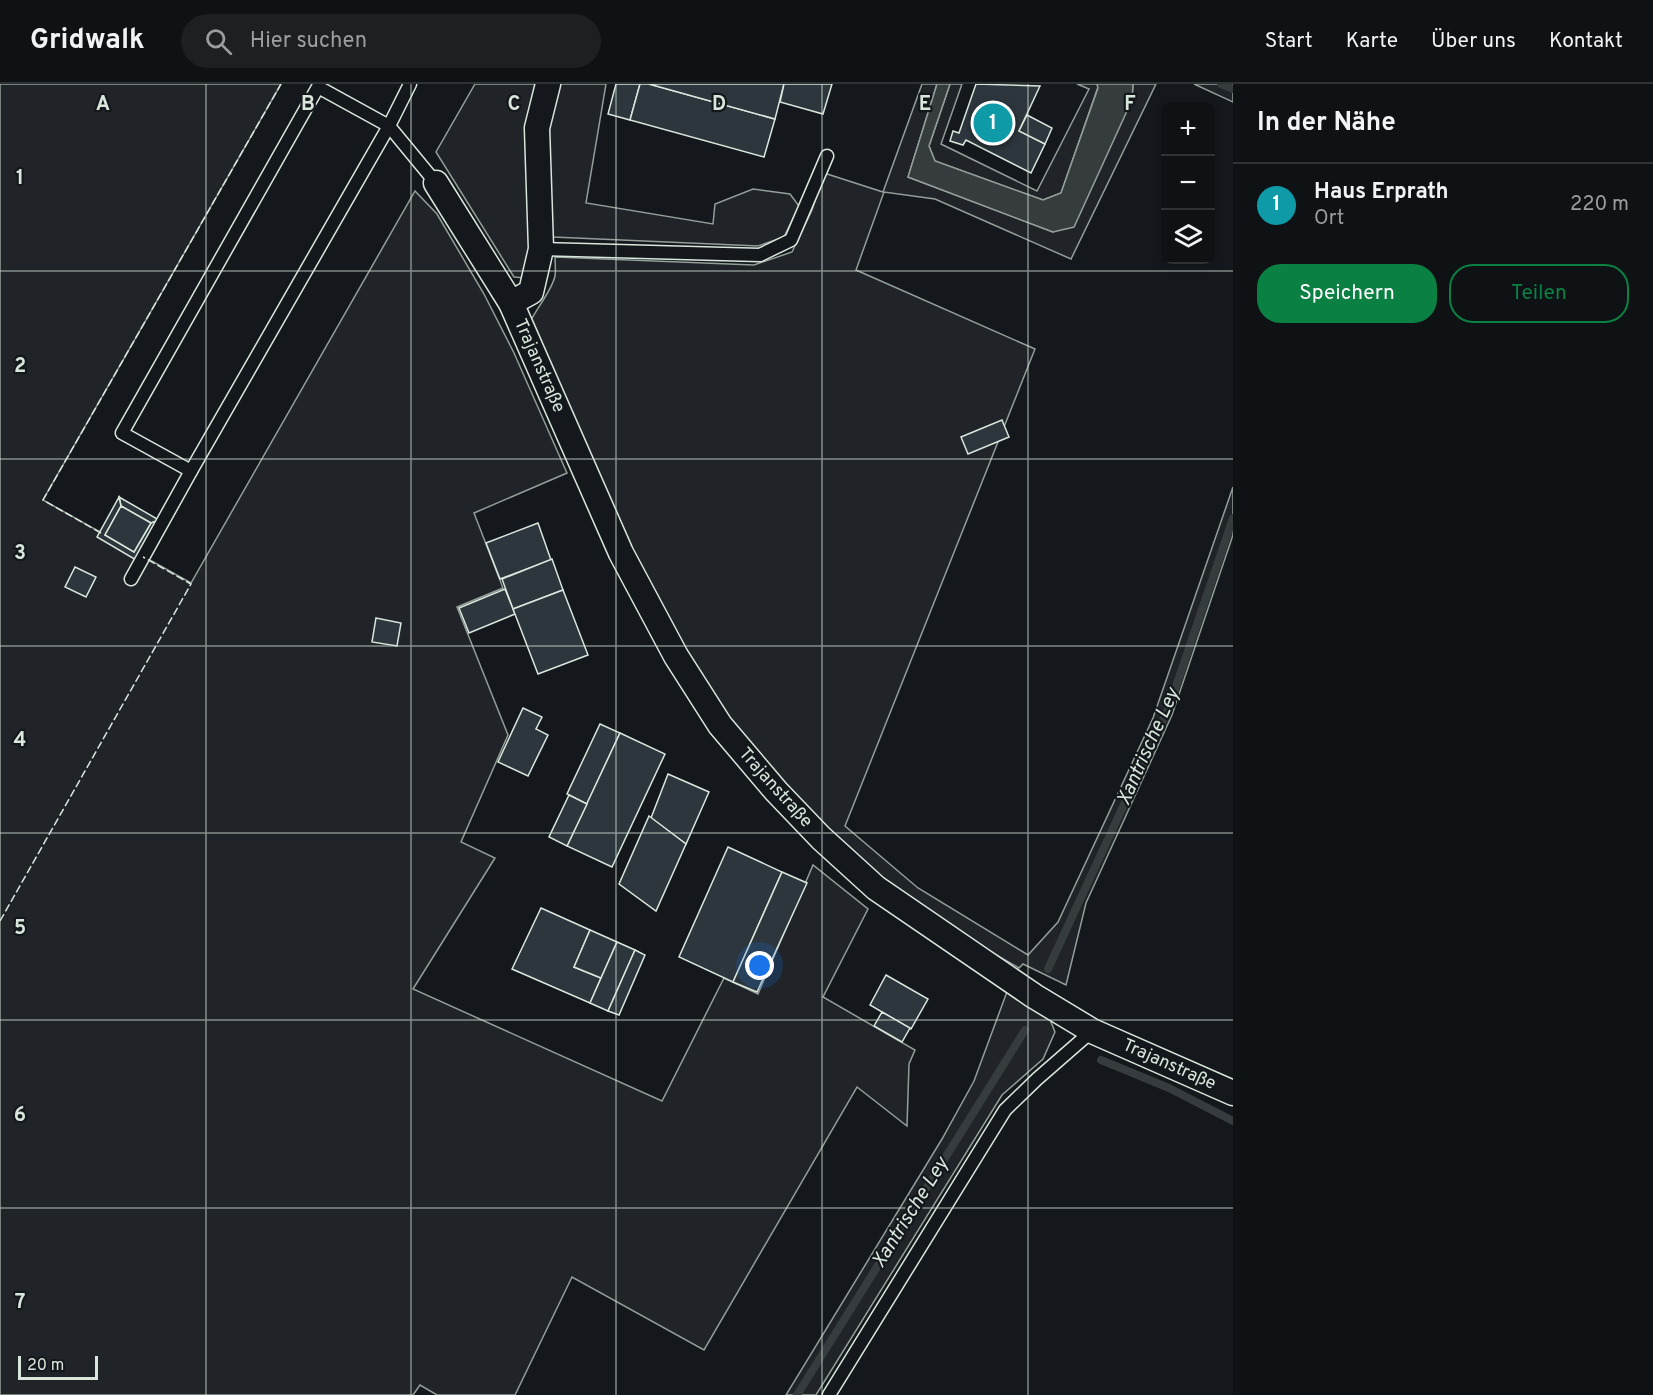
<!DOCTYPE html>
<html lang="de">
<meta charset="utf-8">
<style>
:root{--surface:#0f1215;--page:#1d2022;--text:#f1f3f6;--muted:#9b9ea0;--line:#2f3234;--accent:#0b8043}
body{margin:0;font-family:Overpass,sans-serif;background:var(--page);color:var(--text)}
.controls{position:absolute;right:18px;top:18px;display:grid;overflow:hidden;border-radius:12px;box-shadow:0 3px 9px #0003}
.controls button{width:54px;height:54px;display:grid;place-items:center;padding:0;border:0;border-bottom:2px solid var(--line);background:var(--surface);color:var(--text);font:30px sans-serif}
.scale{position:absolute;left:18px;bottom:15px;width:80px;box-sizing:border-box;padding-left:6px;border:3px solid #d8e6dc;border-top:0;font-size:16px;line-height:21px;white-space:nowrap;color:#d8e6dc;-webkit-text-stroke:4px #14181c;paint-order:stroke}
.you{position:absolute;left:760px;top:882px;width:21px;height:21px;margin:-15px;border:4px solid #fff;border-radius:50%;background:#1a73e8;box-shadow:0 0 0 9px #1a73e833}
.badge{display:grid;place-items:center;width:39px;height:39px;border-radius:50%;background:var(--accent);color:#fff;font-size:20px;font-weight:700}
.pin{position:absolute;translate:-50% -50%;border:3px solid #fff;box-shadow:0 2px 6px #0006}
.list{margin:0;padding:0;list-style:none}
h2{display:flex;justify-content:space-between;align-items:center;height:78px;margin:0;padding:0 24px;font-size:26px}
h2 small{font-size:20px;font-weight:400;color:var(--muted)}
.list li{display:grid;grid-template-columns:39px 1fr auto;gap:18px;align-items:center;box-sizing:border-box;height:84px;padding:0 24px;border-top:2px solid var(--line)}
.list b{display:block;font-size:22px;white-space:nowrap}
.list p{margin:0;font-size:20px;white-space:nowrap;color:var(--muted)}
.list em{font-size:20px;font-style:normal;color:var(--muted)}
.actions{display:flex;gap:12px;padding:18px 24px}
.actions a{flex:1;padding:14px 0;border:2px solid var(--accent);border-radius:24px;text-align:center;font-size:21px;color:var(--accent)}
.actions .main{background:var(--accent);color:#fff}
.icon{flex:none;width:33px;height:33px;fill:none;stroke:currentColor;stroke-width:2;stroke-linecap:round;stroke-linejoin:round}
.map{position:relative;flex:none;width:1233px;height:1311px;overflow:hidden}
header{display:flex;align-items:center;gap:36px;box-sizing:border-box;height:84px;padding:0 30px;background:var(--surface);border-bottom:2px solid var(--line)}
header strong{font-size:28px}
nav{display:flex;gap:33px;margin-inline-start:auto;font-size:21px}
.search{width:420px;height:54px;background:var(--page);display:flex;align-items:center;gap:15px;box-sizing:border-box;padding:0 21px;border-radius:33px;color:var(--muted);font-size:22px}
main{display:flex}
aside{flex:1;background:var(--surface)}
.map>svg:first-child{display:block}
.green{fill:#202428;stroke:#939e99;stroke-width:1.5}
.water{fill:#363b3e;stroke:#939e99;stroke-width:1.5}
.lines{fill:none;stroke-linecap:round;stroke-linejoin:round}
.stream{stroke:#363b3e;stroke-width:8}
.building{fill:#2c363c;stroke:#d8e6dc;stroke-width:1.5}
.lane-casing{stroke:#d8e6dc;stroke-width:15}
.street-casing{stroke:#d8e6dc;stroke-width:27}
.lane{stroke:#14181c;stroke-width:12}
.street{stroke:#14181c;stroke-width:24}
.fence{stroke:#d8e6dc;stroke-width:1.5;stroke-dasharray:8 3;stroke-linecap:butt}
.grid{fill:none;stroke:#d8e6dc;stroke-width:1.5;stroke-opacity:0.55}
.labels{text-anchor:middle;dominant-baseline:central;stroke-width:4.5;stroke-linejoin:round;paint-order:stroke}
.street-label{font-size:18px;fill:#d8e6dc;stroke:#14181c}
.water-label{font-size:20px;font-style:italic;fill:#d8e6dc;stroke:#14181c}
.grid-label{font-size:20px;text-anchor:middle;font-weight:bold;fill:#d8e6dc;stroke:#14181c;stroke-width:4.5;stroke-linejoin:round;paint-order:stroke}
</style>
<header>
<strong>Gridwalk</strong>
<div class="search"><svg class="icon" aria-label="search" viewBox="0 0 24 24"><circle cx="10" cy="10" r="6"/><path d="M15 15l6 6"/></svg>Hier suchen</div>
<nav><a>Start</a><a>Karte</a><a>Über uns</a><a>Kontakt</a></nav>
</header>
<main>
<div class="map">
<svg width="1233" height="1311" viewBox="0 0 1233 1311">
<rect width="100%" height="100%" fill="#14181c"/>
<g class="green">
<polygon points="0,0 281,0 43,416 191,499 415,107 437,130 484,210 514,269 567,389 474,429 503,504 457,523 508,651 461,758 495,774 413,905 662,1017 724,894 758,910 813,781 868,825 823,913 915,966 909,980 907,1042 857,1003 704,1266 572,1193 515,1311 437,1311 420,1301 413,1311 0,1311"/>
<polygon points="475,0 536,0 532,186 525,194 514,193 436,68"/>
<path d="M556,0H606L586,119L713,140L715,120L753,105L790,110L799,122L784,153L758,162L553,153L549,149C548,100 542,47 556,0Z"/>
<path d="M922,0H937L908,93L1053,148L1132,16L1133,0H1156L1071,175L935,115L884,108L856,186L1035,265L845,742L918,804L1028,871L1058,838L1153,634L1233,403V451L1172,631L1086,819L1066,901L1023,880L1019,884L960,850L900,811L817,740L744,661L687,576L627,457L530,238C537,224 552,206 555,192C556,186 555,179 555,173L754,181L792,168L812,126L824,89L883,108Z"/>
<polygon points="950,0 962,0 941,60 1037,107 1089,5 1077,0 1097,0 1098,3 1061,109 1043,116 935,77 929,62"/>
<polygon points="1194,0 1233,0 1233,18"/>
<polygon points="1008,905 1047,928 1055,948 1043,975 1002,1011 816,1311 786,1311 942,1055 974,997"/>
</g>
<polygon class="water" points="937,0 950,0 929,62 935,77 1043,116 1061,109 1098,4 1097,0 1133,0 1132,16 1074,143 1053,148 908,93"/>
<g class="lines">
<g class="stream">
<polyline points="1221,0 1233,5"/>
<polyline points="1048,885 1169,623 1233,434"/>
<polyline points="1101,976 1169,1004 1233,1037"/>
<polyline points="797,1311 1025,946"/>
</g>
</g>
<g class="building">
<polygon points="616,0 640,0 630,36 608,30"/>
<polygon points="640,0 649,0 775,35 764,73 630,36"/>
<polygon points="649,0 784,0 775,35"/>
<polygon points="784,0 832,0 823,30 780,18"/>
<polygon points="976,0 1040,2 1019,47 1045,60 1031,89 966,56 963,61 950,57 953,47 959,49"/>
<polygon points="1027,31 1052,44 1045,60 1019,47"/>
<polygon points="1002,336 1009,353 968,370 961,353"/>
<polygon points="119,413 159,436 151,439 121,422"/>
<polygon points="119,413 121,422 105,451 134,468 151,439 159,436 136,476 97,453"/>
<polygon points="121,422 151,439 134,468 105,451"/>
<polygon points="538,439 551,476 500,495 486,459"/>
<polygon points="552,475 563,506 513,525 502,495"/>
<polygon points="75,483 96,493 86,513 65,503"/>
<polygon points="505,505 515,530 469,549 459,524"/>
<polygon points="563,506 588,571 538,590 513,525"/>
<polygon points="376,534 401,539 397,562 372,558"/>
<polygon points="523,624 542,633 536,645 548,651 528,692 498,678"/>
<polygon points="600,640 620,649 587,720 567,710"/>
<polygon points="620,649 665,670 612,783 567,762"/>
<polygon points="668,690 709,708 686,760 651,734"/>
<polygon points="569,711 587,720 567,762 549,753"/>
<polygon points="649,732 686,760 656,827 619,800"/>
<polygon points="728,763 782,788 733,898 679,873"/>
<polygon points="782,788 807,799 757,908 733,898"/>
<polygon points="541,824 590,846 574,883 601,894 590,919 512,885"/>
<polygon points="590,846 617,858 601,894 574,883"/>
<polygon points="617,858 635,866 608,927 590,919"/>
<polygon points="635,866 645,871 619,931 608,927"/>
<polygon points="886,891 928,915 911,945 870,921"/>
<polygon points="882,928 910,944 902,958 874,942"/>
</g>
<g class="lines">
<defs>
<g id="lane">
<polyline points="410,0 389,42 318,3 122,349 191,387 389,42 436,99"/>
<polyline points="541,165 760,171 791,156 827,72"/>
<polyline points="131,495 191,387"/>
<polyline points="829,1311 1005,1026 1037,995 1092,947"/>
</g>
<g id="street">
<polyline points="436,99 511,219 621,469 676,572 720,641 776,707 821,754 876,804 1034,912 1092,947 1233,1009"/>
<polyline points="511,219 531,208 541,165 537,44 548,0"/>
</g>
</defs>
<use href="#lane" class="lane-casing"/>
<use href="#street" class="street-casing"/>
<use href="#lane" class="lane"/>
<use href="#street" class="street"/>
<g class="fence">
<polyline points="101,449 43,416 281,0"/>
<polyline points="0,837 191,500 143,473"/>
</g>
</g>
<path class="grid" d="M206,0V1311M411,0V1311M616,0V1311M822,0V1311M1028,0V1311M0,187H1233M0,375H1233M0,562H1233M0,749H1233M0,936H1233M0,1124H1233"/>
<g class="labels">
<g class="street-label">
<text transform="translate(539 282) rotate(66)">Trajanstraße</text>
<text transform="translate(775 704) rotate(48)">Trajanstraße</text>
<text transform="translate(1169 981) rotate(24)">Trajanstraße</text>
</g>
<g class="water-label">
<text transform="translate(1149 663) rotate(-66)">Xantrische Ley</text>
<text transform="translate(911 1129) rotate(-58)">Xantrische Ley</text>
</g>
</g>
<g class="grid-label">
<text x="103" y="26">A</text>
<text x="308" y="26">B</text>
<text x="514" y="26">C</text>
<text x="719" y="26">D</text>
<text x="925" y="26">E</text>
<text x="1130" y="26">F</text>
<text x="20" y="100">1</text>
<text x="20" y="288">2</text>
<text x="20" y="475">3</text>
<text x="20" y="662">4</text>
<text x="20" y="850">5</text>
<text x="20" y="1037">6</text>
<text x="20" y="1224">7</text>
</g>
</svg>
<div class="controls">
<button>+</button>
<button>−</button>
<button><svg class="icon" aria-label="layers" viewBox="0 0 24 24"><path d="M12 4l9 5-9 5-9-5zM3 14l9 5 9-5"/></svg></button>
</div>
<div class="scale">20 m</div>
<div class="you"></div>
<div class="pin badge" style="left:993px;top:39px;background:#0f9aa8">1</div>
</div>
<aside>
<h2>In der Nähe<small></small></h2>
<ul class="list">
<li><span class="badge" style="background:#0f9aa8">1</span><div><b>Haus Erprath</b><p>Ort</p></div><em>220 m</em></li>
</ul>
<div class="actions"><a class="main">Speichern</a><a>Teilen</a></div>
</aside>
</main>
